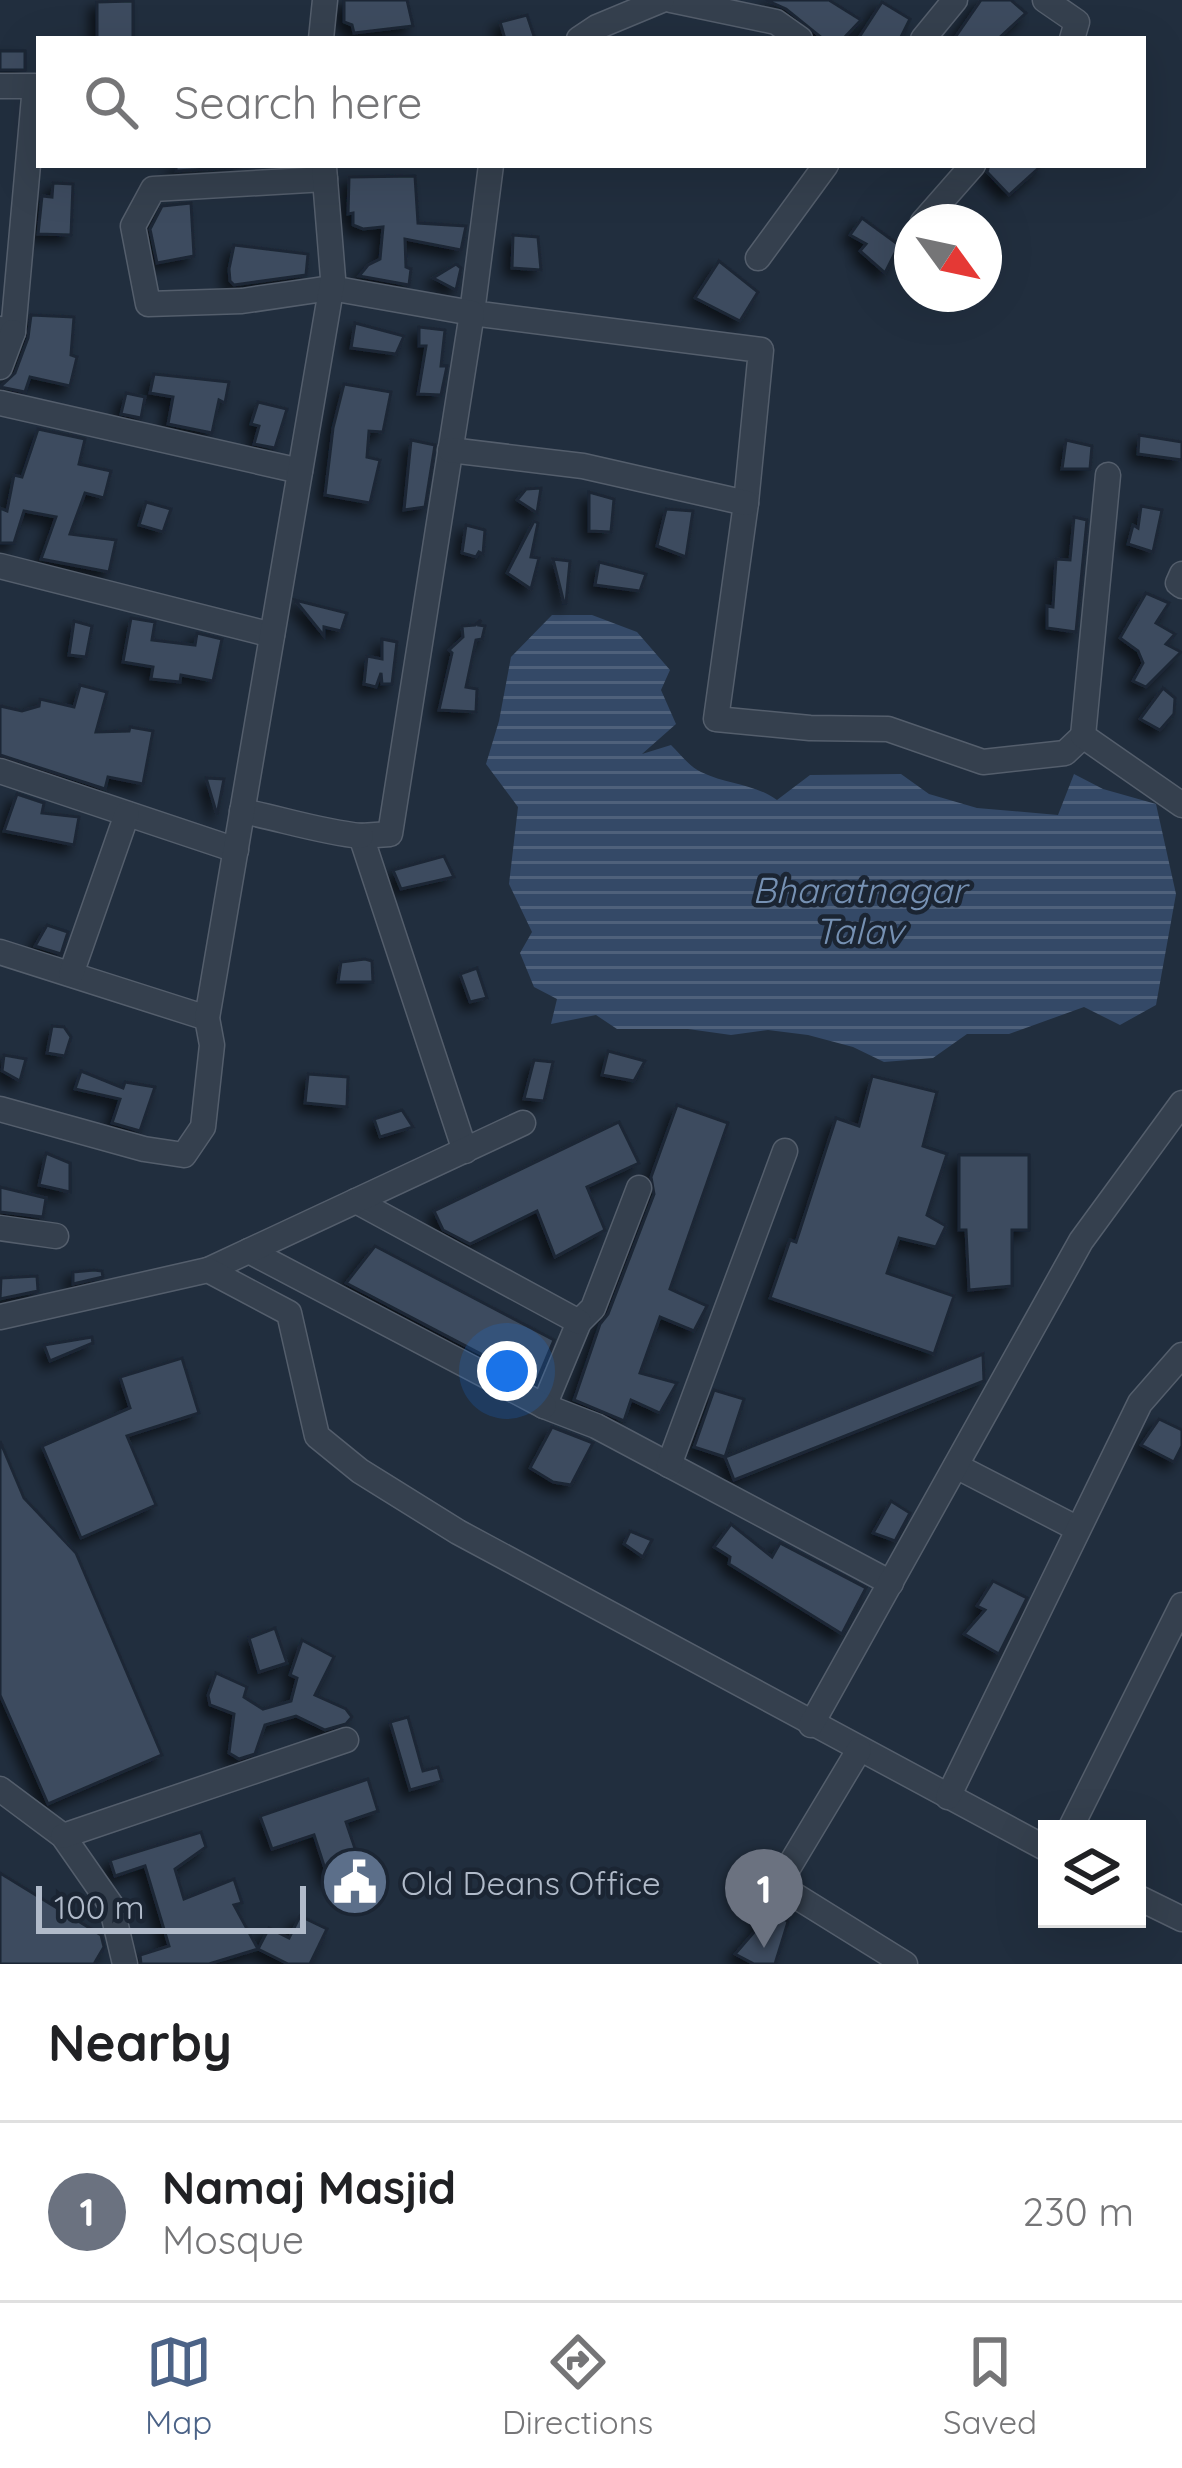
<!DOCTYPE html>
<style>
:root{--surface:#fff;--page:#f2f2f2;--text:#202124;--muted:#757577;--line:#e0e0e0;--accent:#4c6387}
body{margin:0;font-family:Quicksand,sans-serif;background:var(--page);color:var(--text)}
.controls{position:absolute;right:36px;bottom:36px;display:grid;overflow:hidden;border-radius:0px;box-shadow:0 12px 48px #0002}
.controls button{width:108px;height:108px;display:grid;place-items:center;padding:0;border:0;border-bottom:3px solid var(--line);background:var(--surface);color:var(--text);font:60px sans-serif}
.compass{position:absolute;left:894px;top:204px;width:108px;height:108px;border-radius:50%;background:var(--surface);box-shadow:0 12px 48px #0002;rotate:123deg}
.scale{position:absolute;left:36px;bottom:30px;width:270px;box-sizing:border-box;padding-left:12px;border:6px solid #b1bbca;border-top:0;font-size:33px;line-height:42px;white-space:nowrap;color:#b1bbca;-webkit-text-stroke:9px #1b2533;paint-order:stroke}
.you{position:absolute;left:507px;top:1371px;width:42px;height:42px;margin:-30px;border:9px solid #fff;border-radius:50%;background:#1a73e8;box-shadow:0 0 0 18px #1a73e833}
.badge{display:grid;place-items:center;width:78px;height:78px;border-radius:50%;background:var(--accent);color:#fff;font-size:39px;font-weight:700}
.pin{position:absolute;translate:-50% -99px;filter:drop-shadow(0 3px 6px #0008)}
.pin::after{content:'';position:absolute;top:63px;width:42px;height:36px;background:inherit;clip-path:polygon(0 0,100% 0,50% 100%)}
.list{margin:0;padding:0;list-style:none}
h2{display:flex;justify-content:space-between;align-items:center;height:156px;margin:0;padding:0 48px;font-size:51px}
h2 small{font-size:39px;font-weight:400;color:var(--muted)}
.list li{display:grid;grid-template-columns:78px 1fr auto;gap:36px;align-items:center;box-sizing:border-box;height:180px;padding:0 48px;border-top:3px solid var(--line)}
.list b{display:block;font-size:45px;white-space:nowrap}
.list p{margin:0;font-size:39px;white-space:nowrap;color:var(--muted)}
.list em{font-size:39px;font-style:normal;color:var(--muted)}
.icon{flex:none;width:66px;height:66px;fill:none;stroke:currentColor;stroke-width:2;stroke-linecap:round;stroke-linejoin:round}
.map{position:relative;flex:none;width:1182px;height:1964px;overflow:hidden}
.search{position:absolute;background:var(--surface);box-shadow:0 12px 48px #0002;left:36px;right:36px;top:36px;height:132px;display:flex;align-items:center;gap:30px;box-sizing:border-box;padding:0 42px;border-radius:0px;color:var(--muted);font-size:45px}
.sheet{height:336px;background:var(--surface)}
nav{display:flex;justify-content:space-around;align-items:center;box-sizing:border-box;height:168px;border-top:3px solid var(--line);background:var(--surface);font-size:33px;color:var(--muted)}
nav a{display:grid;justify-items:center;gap:6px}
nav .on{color:var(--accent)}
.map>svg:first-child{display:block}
.water{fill:url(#water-rules)}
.building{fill:#3d4c5e;stroke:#1d2735;stroke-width:3;filter:url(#shadow)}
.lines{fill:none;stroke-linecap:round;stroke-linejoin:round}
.minor-casing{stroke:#545e6c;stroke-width:27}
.minor{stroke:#35404e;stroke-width:24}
.labels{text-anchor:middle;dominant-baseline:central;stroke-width:9;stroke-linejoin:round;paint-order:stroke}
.poi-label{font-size:33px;fill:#b1bbca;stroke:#1b2533;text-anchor:start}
.water-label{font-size:36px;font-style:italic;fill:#7691b3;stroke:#1b2533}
</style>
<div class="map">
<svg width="1182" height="1964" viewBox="0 0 1182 1964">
<defs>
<pattern id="water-rules" width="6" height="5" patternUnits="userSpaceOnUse" patternTransform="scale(3)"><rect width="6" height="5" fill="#344967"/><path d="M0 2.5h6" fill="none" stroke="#4f617b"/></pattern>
<filter id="shadow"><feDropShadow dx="-7" dy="7" stdDeviation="6" flood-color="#0009"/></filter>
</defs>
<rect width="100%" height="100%" fill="#212e3e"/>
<path class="water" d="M552,615H592L637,632L670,670L661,690L676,724L642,754L671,745C681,755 690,767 701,772C728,785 753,783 777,800L810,775L901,774L929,794L977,808L1058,815L1074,774L1103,789L1156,804L1176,894L1156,1005L1120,1025L1084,1007L1009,1034H967L933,1058L884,1062L853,1047L808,1035L768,1030L731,1035L688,1029H617L596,1015L551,1024L557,999L534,987L520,953L532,932L509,884L518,807L486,764L499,721L511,657Z"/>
<g class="building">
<polygon points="344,0 407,0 413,26 354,33 352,25 344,22"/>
<polygon points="766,0 829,0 861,20 843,39 823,39 786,9"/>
<polygon points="981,0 1011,0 1026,13 998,39 954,39"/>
<polygon points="133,1 133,39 97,39 97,2"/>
<polygon points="882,2 910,19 900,39 858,39"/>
<polygon points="527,15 535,39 505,39 500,22"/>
<rect x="0" y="51" width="25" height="19"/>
<polygon points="176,165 240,165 240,167 176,171"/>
<polygon points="989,165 1042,165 1009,195 987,172"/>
<polygon points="415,176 418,223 466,226 461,250 405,239 406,267 411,269 409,285 359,276 368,265 380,259 383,227 363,229 353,225 353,213 348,214 349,177"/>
<polygon points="53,183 73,184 71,235 38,234 42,196 52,197"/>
<polygon points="191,203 194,256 157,263 150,229 162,206"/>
<polygon points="862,218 899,245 885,273 860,251 866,244 850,235"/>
<polygon points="513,235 538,237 541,270 512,268"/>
<polygon points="234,245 308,254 306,275 234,285 230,281 229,269"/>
<polygon points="719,261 758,292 740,321 695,298"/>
<polygon points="456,264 461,268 456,290 433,278"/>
<polygon points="31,315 74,317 71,355 77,357 70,386 30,377 25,392 0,387 15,373 28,338"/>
<polygon points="355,323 404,336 396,354 351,348"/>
<polygon points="419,327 445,330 441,366 447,366 441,395 418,394 426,346 419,346"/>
<polygon points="154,374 229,382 225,403 219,400 212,433 168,424 173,397 150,393"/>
<polygon points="344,384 391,392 383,432 369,431 367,457 380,460 370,503 325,495 333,428"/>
<polygon points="126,393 145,397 141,418 121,414"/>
<polygon points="258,402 287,409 275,448 254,444 259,426 251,424"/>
<polygon points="38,429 85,439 79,464 111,471 104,498 85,493 70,534 116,540 109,572 41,559 56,517 24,511 14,543 0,543 0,508 7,511 14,475 22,477"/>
<polygon points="1139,435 1182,442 1182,460 1138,454"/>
<polygon points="411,440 435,445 425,507 404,510"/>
<polygon points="1066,440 1092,446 1090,469 1062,469"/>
<polygon points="541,488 537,513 517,500 526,489"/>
<polygon points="589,492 614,499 611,532 589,531"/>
<polygon points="146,502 171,509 163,532 139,525"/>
<polygon points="1141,506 1162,510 1153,552 1128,544 1133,525 1138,528"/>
<polygon points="666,509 693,511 686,557 657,546"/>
<polygon points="1074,517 1087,520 1076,632 1047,628 1047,606 1053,607 1056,559 1070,560"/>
<polygon points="534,521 538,523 531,557 539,558 531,589 507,573"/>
<polygon points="466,525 485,530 483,554 479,552 476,557 462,553"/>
<polygon points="553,559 570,561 566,603 564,603"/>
<polygon points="599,562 646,574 640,591 595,585"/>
<polygon points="1146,593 1169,603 1156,623 1175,634 1166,644 1181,652 1146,687 1133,681 1143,663 1138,651 1120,638"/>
<polygon points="295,600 347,613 341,631 324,627 324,636"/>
<polygon points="131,618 155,622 152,640 195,645 197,633 222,639 213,681 181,675 180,682 151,679 153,667 123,662"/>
<polygon points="481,620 479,625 485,626 482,639 476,640 466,687 477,689 476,712 439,710 452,653 449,650 463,637 462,626 475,625"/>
<polygon points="74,621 92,626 86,657 69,655"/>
<polygon points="382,639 397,642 392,684 382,684 381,673 376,687 364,684 367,656 382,659"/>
<polygon points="80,685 107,692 96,732 129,731 130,727 153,731 143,784 108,777 105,789 0,755 0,706 22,711 39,706 40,699 74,707"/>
<polygon points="1163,688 1175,698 1174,714 1160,730 1140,719"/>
<polygon points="206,778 224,779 217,815"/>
<polygon points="17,794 44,803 42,813 79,817 74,845 4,831"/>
<polygon points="444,856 454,877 401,889 393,870"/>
<polygon points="47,925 68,932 61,954 35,946"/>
<polygon points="365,959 372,961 373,982 338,982 341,962"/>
<polygon points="477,968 487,998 470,1002 460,974"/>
<polygon points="52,1026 64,1027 71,1037 65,1056 47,1053"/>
<polygon points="608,1051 645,1061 634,1081 602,1075"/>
<polygon points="4,1055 26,1059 20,1081 2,1071"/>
<polygon points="534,1060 553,1062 544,1101 524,1099"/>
<polygon points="81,1071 123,1088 125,1082 155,1087 140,1131 112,1123 120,1099 75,1089"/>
<polygon points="308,1074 348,1077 347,1107 305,1103"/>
<polygon points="872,1076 937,1092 923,1146 947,1154 927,1215 946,1226 936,1247 899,1238 887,1273 954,1296 934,1354 770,1298 790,1240 796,1242 836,1118 859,1126"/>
<polygon points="677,1105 728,1123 670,1289 707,1306 694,1331 660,1317 640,1373 677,1383 660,1413 631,1400 624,1421 574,1400 600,1324 608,1314 654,1194 651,1177"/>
<polygon points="402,1110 413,1127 380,1137 374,1119"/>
<polygon points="619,1122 639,1163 587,1187 605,1230 555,1257 537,1211 470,1244 443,1230 434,1211"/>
<polygon points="46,1153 70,1163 70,1192 39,1185"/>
<polygon points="959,1155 1029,1155 1029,1230 1012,1230 1012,1286 969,1290 966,1230 959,1230"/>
<polygon points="0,1187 46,1198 43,1217 0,1212"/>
<polygon points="375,1246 554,1340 536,1383 346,1283"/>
<polygon points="94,1270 102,1271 103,1277 73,1284 73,1272"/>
<polygon points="37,1276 38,1291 0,1299 1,1278"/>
<polygon points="92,1337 93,1343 50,1361 44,1345"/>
<polygon points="983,1354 984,1381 734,1480 725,1457"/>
<polygon points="182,1358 199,1413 127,1436 156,1505 81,1538 42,1446 130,1408 120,1377"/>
<polygon points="714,1390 744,1399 725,1457 694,1447"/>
<polygon points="1159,1419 1182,1430 1182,1446 1174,1462 1141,1445"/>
<polygon points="552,1427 593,1443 571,1485 553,1482 530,1468"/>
<polygon points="0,1441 24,1498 76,1553 162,1755 48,1804 0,1695"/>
<polygon points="891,1501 910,1513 895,1541 873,1533"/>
<polygon points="731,1524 772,1557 780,1543 866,1588 842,1634 729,1564 730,1557 714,1547"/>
<polygon points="630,1531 652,1540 643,1557 624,1544"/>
<polygon points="993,1581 1027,1598 999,1654 964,1634 985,1610 977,1606"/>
<polygon points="275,1628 287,1663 259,1672 249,1638"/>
<polygon points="302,1640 334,1657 315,1695 346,1709 352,1717 346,1724 325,1730 296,1716 265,1725 255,1754 239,1759 229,1753 234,1714 210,1705 208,1695 216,1673 247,1687 244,1697 263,1709 291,1701 297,1678 290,1675"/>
<polygon points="408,1717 423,1771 438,1767 442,1781 410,1790 390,1722"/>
<polygon points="368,1779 378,1811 346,1822 362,1869 329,1881 314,1835 272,1849 260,1816"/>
<polygon points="201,1832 206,1847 175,1869 184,1899 234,1879 242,1903 234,1905 258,1949 209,1964 141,1964 140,1955 169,1946 145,1866 115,1876 110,1860"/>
<polygon points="0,1873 101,1935 104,1947 94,1964 0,1964"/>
<polygon points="774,1909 788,1922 775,1964 754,1964 735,1954"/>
<polygon points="300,1916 327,1929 310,1964 288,1964 258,1949 269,1928 289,1938"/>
</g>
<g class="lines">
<defs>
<g id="minor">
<polyline points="671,0 776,22 800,39"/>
<polyline points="1045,0 1077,22 1072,39"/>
<polyline points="321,39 325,0"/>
<polyline points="579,39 597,27 662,0"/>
<polyline points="923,39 955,0"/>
<polyline points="0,86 35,86 13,332 0,329"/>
<polyline points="491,165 472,313 761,350 746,503 716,719 810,728 888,729 983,762 1065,753 1083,736"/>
<polyline points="325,179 153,189 133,226 148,304 242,301 331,288 472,313 390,834 361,836 465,1151"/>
<polyline points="923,222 973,165"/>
<polyline points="758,258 826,165"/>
<polyline points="0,367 13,332"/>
<polyline points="0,403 300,471"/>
<polyline points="450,450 583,466 746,503"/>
<polyline points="1108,475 1083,736 1182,805"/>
<polyline points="0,566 272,635"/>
<polyline points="1182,574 1178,583 1182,586"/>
<polyline points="0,771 236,850"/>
<path d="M242,811C282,819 321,832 361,836"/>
<polyline points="0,952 207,1018"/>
<polyline points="71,974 127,814"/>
<polyline points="0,1109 144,1149 184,1155 203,1127 212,1045 207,1018 333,278 324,167"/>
<polyline points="639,1188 593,1308 579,1322 544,1406 596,1426 891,1583"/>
<polyline points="356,1201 579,1322"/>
<polyline points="0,1228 56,1236"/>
<polyline points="249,1251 544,1406"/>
<polyline points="208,1270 523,1123"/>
<polyline points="0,1317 208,1270 289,1313 317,1436 360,1471 458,1532 1047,1849"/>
<polyline points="669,1465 785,1151"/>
<polyline points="956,1466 1078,1529"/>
<polyline points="811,1725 1081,1241 1182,1103"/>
<polyline points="859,1750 778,1885 905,1964"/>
<polyline points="0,1789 63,1836 111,1905 125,1964"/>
<polyline points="948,1797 1140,1403 1182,1355"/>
<polyline points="1070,1829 1182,1605"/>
<polyline points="63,1836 346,1740"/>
<polyline points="1137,1897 1182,1919"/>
</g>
</defs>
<use href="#minor" class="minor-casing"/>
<use href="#minor" class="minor"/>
</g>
<defs>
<symbol id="civic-disc" viewBox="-11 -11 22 22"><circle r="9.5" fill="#5c6f8a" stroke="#1b2533"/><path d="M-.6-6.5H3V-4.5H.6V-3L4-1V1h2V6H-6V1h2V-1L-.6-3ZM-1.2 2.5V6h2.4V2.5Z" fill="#fff"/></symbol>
</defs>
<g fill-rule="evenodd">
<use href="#civic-disc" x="317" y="1844" width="76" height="76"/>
</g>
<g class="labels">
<g class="poi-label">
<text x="401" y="1882">Old Deans Office</text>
</g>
<g class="water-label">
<text x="859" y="889">Bharatnagar<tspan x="859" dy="41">Talav</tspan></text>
</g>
</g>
</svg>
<div class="controls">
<button><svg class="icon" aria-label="layers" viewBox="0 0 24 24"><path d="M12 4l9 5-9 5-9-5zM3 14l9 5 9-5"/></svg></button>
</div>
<svg class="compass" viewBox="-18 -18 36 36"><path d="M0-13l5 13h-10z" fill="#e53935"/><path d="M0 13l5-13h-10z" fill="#757577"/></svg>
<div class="scale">100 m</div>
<div class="you"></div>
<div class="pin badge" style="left:764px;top:1948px;background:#6b7280">1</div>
<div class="search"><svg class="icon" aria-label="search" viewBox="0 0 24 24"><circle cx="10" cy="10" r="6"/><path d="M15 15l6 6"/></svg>Search here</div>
</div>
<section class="sheet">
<h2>Nearby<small></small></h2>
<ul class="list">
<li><span class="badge" style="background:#6b7280">1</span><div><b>Namaj Masjid</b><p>Mosque</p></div><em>230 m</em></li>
</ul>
</section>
<nav>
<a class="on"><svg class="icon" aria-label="map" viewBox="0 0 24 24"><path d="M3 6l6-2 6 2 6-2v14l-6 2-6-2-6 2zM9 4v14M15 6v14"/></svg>Map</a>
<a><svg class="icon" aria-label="directions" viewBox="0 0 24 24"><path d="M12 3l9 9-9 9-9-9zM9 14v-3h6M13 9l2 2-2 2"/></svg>Directions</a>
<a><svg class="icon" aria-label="saved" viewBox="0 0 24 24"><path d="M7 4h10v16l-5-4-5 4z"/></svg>Saved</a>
</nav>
